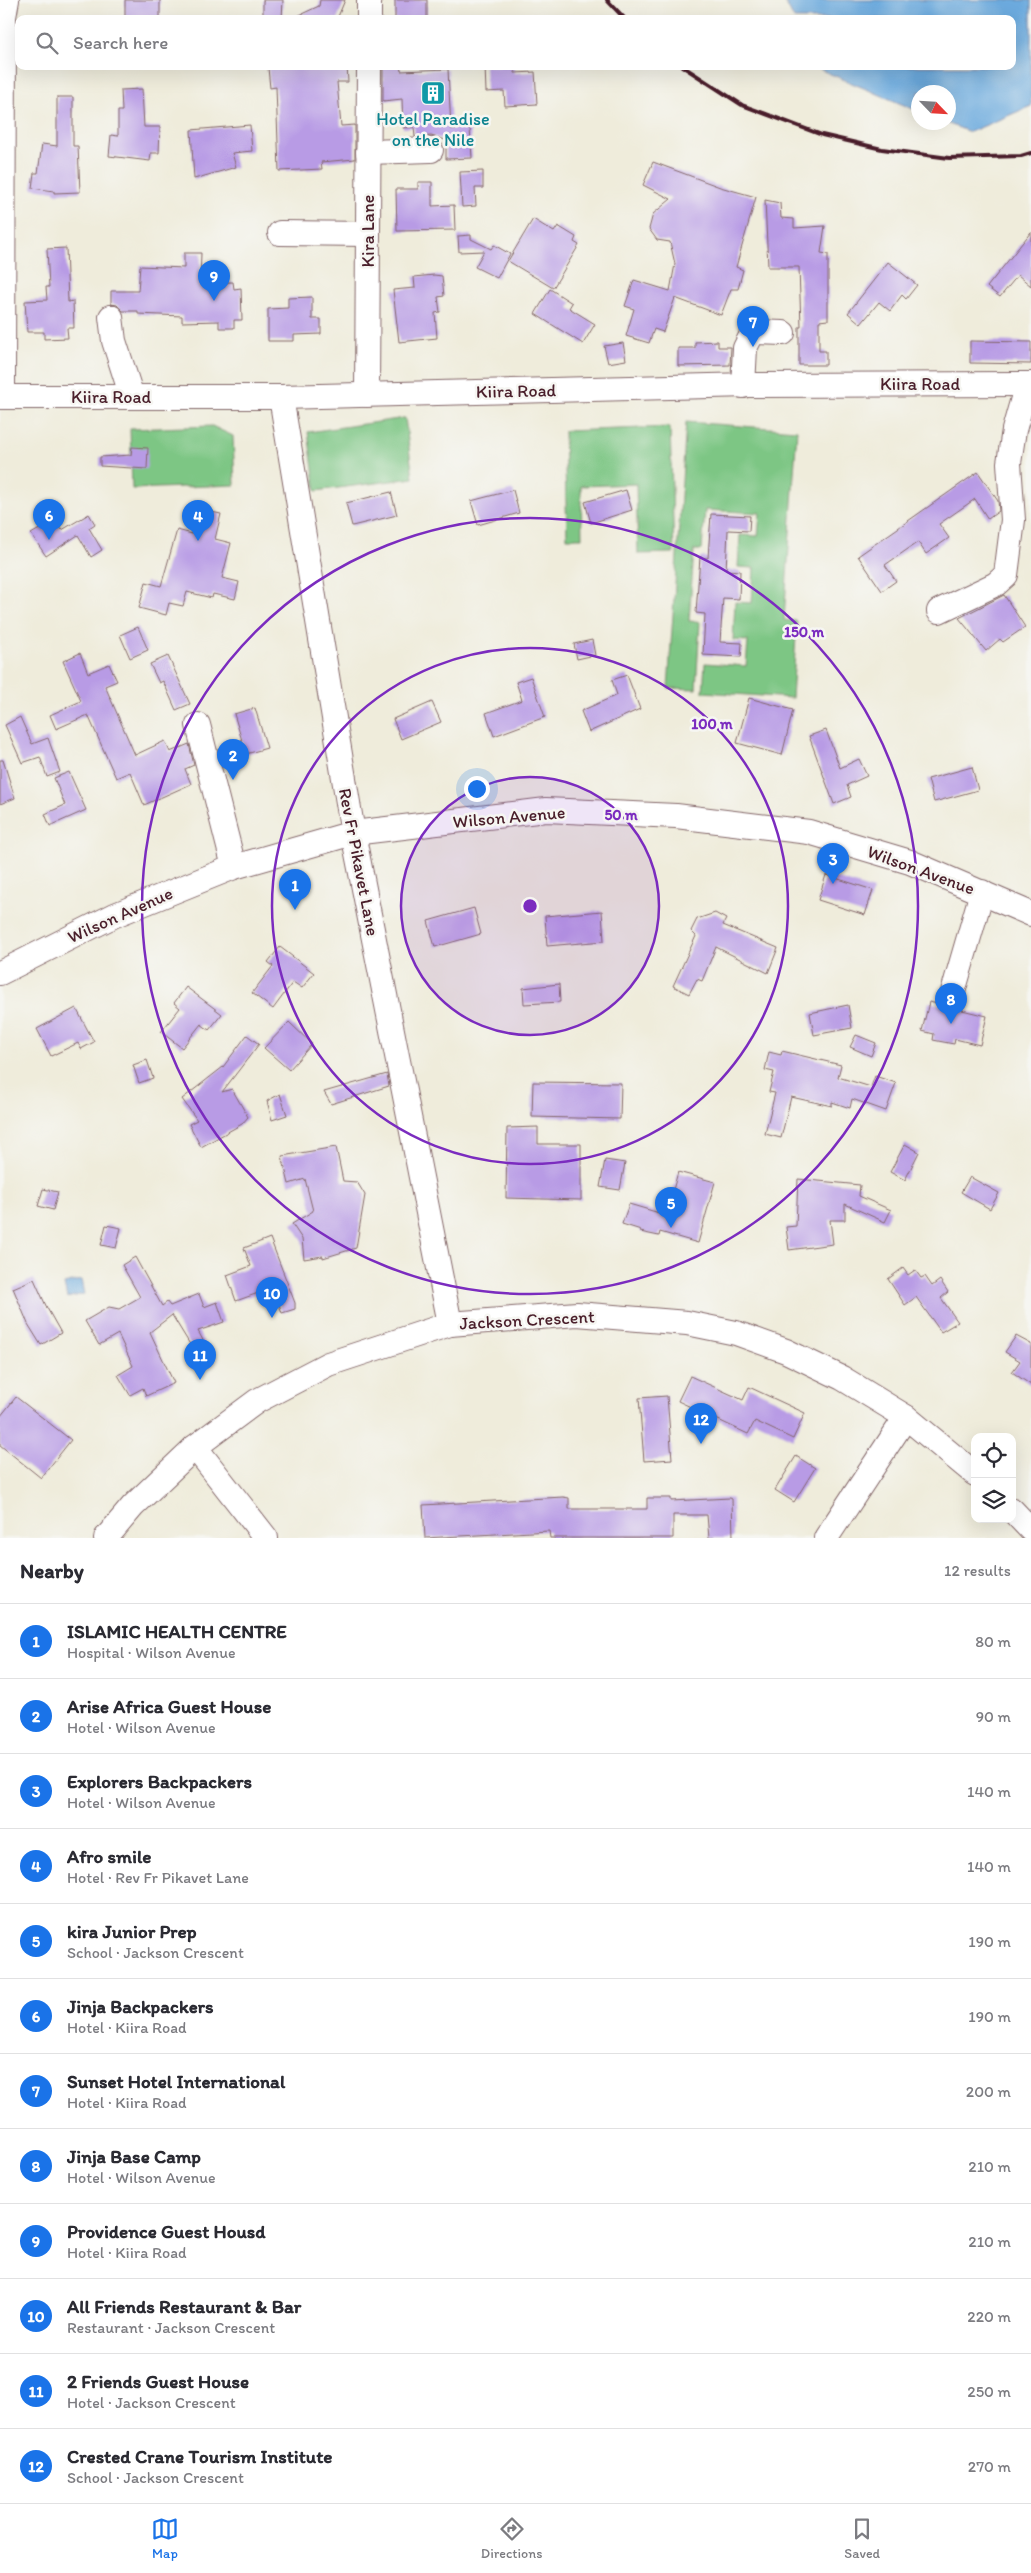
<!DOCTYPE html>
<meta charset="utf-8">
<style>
:root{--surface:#fff;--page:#f2f2f3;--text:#2b2b33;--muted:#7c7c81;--line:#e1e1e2;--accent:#1a73e8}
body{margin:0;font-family:Itim,sans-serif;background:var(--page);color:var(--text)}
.controls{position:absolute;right:15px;bottom:15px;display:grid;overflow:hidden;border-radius:10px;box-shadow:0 5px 20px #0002}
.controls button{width:45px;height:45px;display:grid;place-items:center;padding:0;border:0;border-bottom:1px solid var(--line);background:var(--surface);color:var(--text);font:25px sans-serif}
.compass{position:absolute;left:911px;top:85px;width:45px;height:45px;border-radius:50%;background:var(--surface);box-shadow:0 5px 20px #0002;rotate:115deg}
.you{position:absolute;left:476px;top:788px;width:18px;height:18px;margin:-12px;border:4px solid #fff;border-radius:50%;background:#1a73e8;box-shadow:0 0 0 8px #1a73e833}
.badge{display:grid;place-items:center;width:32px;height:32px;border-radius:50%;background:var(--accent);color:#fff;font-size:16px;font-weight:700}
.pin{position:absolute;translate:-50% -41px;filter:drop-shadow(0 1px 2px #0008)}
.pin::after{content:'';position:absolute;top:26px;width:18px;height:15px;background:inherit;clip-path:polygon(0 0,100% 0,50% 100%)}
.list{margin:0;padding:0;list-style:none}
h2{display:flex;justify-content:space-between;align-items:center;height:65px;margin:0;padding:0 20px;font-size:21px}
h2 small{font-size:16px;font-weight:400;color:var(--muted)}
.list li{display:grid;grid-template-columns:32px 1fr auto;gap:15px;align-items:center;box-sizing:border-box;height:75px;padding:0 20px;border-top:1px solid var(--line)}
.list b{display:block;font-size:19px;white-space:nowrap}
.list p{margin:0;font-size:16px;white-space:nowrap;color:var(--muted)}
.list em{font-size:16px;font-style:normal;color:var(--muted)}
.icon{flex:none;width:28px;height:28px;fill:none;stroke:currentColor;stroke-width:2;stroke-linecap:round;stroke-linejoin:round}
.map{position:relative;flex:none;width:1031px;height:1538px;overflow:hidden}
.search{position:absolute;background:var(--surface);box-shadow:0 5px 20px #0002;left:15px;right:15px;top:15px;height:55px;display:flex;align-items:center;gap:12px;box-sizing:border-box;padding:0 18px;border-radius:10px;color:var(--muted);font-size:19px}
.sheet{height:965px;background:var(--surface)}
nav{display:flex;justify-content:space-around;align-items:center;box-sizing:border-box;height:70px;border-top:1px solid var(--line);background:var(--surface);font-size:14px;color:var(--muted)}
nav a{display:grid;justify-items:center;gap:2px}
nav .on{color:var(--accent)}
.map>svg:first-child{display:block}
.green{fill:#7dc684;stroke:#647258}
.water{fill:#6caade;stroke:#5b6484}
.building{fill:#b89be5}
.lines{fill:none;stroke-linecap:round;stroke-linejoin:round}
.minor-casing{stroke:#846769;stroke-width:26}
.minor{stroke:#fff;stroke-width:24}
.rail{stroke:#4a1f2b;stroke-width:4}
.ring{fill:none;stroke:#7b2cbf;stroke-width:2.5}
.labels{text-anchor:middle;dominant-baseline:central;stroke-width:5;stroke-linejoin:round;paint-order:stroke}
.culture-label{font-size:18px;fill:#0d838f;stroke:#f6f6f2}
.street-label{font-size:18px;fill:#4a1f2b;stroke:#f6f6f2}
.centre{fill:#7b2cbf;stroke:#f6f6f2;stroke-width:2.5}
.ring-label{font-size:15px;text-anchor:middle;font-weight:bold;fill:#7b2cbf;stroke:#f6f6f2;stroke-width:5;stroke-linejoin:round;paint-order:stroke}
</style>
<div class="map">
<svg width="1031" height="1538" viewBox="0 0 1031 1538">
<rect width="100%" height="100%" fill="#f6f6f2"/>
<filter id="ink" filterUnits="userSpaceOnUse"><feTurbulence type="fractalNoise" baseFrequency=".02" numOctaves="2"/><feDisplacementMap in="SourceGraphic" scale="10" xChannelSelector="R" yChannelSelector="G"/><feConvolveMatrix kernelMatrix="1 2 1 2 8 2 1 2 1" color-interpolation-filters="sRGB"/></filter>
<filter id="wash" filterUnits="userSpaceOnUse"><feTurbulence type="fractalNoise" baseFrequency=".0096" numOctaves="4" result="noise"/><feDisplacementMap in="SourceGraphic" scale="20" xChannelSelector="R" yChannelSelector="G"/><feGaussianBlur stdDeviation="1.12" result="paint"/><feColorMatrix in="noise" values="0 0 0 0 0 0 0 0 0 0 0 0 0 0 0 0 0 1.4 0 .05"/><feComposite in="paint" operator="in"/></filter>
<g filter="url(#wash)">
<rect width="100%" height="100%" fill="#efecdb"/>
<g class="green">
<polygon points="405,418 413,478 316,491 308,432"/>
<polygon points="686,422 797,430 784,620 797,621 792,698 703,692 705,663 746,666 748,641 733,640 735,602 752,603 754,568 738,567 740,535 758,536 760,513 705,510 702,550 694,550 689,621 700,622 696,689 668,688"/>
<polygon points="212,426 233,436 235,485 132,489 130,429"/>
<polygon points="670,427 674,553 638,554 636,484 581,486 582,538 567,538 564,431"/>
</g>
<g class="water">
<polygon points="784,0 1031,0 1031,106 970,132 946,123 948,122 948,92 918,92 918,111 821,70 819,66 1012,66 1012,19 794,19"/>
<polygon points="81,1280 84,1294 67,1298 64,1284"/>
</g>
<g id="blocks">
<g class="building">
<rect x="125" y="0" width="35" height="19"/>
<polygon points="263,0 283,0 282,19 263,19"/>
<polygon points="320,0 345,0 337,19 291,19 319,6"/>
<rect x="395" y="0" width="32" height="19"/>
<polygon points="291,66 347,66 348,82 337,82 341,126 355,125 355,159 321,162 322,169 279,171 276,87 270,88 268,68"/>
<polygon points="383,66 400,66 401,71 448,69 451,129 470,128 472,158 446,159 446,140 431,136 415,137 414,127 403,128 402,99 383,101"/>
<polygon points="485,66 515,66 515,73 535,72 537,104 505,106 504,91 486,92"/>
<polygon points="142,89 144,127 160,127 159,153 151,153 150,161 109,156 111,135 118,136 118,111 122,111 121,90"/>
<polygon points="57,97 73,97 73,146 78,146 80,192 54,193 54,191 32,188 34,173 38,173 42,144 57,146"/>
<polygon points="250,125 252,151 232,153 236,167 194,179 191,130"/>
<polygon points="653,162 720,187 756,197 736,267 743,270 738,289 731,289 721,315 675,298 663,332 654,329 649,343 626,336 634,309 625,306 634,280 670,291 675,264 670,242 657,240 649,229 653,214 671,199 643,185"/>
<polygon points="483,171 483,188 475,188 476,206 462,207 460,172"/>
<polygon points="418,182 432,182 432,206 454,205 455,230 397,231 396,189 418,189"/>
<polygon points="765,200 780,203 781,218 794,219 794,228 825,226 821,253 828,254 828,320 819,321 819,351 826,351 826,365 799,365 799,327 801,327 799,267 768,267"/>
<polygon points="533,219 554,232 558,226 576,237 574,242 579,245 553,288 508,261"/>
<polygon points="1031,232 1031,286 1018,275 1000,297 987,287"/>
<polygon points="471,235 471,239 491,249 494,245 510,254 497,278 475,267 484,251 459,252 458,236"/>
<polygon points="66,248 68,302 73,301 74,328 67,328 68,338 44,339 44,332 27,332 25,301 47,300 46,287 49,287 47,249"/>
<polygon points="184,253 201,253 200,283 233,282 234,289 241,288 242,320 234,320 234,328 219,328 219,321 182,322 182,316 138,314 138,311 123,311 117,305 111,304 111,291 138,291 140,266 184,268"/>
<polygon points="888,262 917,285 906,299 902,295 890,311 879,302 861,324 848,313"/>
<polygon points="434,275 442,276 444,296 438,297 440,312 435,313 437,338 399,342 393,290 415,288 414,277"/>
<polygon points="550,289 572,303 569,308 595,324 583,344 535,314"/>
<polygon points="312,297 312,319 321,319 321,334 294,335 294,341 268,341 268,309 288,308 288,298"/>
<polygon points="718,341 718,347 731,347 730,365 678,366 678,348 695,348 695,342"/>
<polygon points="970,341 1031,342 1031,364 970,363"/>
<polygon points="623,343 626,360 608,363 604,346"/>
<polygon points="132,447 148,448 147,469 100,466 100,457 131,455"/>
<polygon points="978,472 998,501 999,511 988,519 975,499 939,524 949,538 926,554 918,542 885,565 896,581 882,591 858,556"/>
<polygon points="513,490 519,513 478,525 471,501"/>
<polygon points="626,490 632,510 591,523 585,502"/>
<polygon points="391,492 397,515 352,526 346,503"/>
<polygon points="197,509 221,514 215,539 231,543 222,578 239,582 235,599 213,594 212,598 187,592 183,606 169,603 166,615 139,608 146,582 161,586 177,530 192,534"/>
<polygon points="89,514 95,524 89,528 102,550 91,557 78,535 46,556 31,534 43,527 47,532 58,525 62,530"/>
<polygon points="711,514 750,516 749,531 728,530 726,570 740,571 739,599 723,598 720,642 742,643 741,657 703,655 705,614 696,613 700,557 708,558"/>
<polygon points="1004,595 1025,627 1003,642 1000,639 986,651 959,618"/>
<polygon points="138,627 148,650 130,658 120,635"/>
<polygon points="592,640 595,655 577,659 574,644"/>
<polygon points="80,653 88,673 109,664 117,681 105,686 135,755 165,741 170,752 189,744 194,765 185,769 191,784 144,805 130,772 116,778 88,715 56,729 50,715 81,701 63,661"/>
<polygon points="168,656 190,704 176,710 163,681 159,683 150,664"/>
<polygon points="627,675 640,709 589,732 581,711 617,695 612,680"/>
<polygon points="531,677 545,717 494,736 486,713 522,700 516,682"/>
<polygon points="749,698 793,710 782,755 737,743"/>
<polygon points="432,702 441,722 401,739 393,719"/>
<polygon points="255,708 267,748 246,754 234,714"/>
<polygon points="20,717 32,744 48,738 60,772 47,777 40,757 22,763 5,725"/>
<polygon points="826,730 840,768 859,759 867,776 847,785 851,797 834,804 809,736"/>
<polygon points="0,760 3,760 15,798 0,804"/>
<polygon points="972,767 978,790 934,802 928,779"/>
<polygon points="69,772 86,810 50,826 45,814 65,805 54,778"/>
<polygon points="826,875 873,890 865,915 818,900"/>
<polygon points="474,908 481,934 435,947 428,921"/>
<polygon points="602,911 604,941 547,946 545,916"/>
<polygon points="715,913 726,919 723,925 778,948 768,973 716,947 702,981 697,979 689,994 673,986 696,936 691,931 697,919"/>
<polygon points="280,947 314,973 302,988 293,982 273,1009 252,993 273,966 268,962"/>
<polygon points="559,984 560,1002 524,1004 523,988"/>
<polygon points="186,987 222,1014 209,1030 201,1024 182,1048 161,1032 180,1008 174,1003"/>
<polygon points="943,1001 950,1005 964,1003 962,1010 987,1016 980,1045 955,1039 954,1044 933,1040 934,1034 922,1031 929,1002 942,1005"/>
<polygon points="848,1005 852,1028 814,1035 810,1013"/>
<polygon points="76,1008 94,1042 81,1049 78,1043 51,1056 37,1029"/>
<polygon points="289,1022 312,1044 289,1070 264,1048"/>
<polygon points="247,1035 259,1044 222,1092 232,1089 248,1117 242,1124 201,1147 189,1124 197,1120 182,1099 223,1067"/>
<polygon points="856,1035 876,1043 871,1056 850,1047"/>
<polygon points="782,1051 841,1065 838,1077 871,1087 875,1076 896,1083 886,1111 852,1099 850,1108 832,1102 832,1106 791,1097 781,1138 765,1134 775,1093 769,1092 774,1072 765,1070 769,1052 781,1055"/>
<polygon points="147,1060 153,1078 139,1083 133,1065"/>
<polygon points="387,1074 389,1086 331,1104 324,1092"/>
<polygon points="533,1082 621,1083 620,1119 532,1117"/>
<polygon points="280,1094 287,1115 272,1120 267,1101"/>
<polygon points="538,1127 538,1144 581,1144 581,1200 506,1198 507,1128"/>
<polygon points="905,1144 919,1152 905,1180 890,1172"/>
<polygon points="336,1147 343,1181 357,1182 365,1195 356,1248 323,1258 323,1256 304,1259 302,1239 292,1224 313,1211 305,1179 289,1184 282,1156"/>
<polygon points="605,1160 625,1163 620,1190 600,1187"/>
<polygon points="678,1172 715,1182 698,1243 660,1232 659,1236 640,1232 641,1230 622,1224 629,1204 666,1215"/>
<polygon points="970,1177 999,1193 990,1209 961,1192"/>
<polygon points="798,1179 860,1185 859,1196 891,1210 885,1222 845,1204 845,1220 830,1220 833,1244 789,1250 786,1227 796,1226"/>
<polygon points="43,1189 58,1192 53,1210 38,1206"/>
<polygon points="106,1225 121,1228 116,1248 101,1245"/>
<polygon points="270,1238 295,1303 295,1309 282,1313 275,1293 263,1298 261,1292 236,1301 227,1275 251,1266 244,1248"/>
<polygon points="135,1257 162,1306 167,1302 170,1306 199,1294 204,1307 217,1302 224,1322 198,1331 205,1344 194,1351 172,1315 150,1332 174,1383 146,1396 143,1388 130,1395 118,1375 133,1366 118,1334 99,1345 85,1321 109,1307 119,1309 140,1297 122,1265"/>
<polygon points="903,1268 908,1275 915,1270 921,1278 925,1276 932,1286 940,1280 948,1292 941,1298 958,1322 941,1332 916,1297 905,1305 888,1279"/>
<polygon points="34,1279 47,1308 61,1333 41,1345 28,1324 13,1288"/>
<polygon points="1016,1336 1031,1344 1031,1385 1012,1372 1020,1361 1005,1352"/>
<polygon points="690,1376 743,1400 749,1387 805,1413 793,1439 755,1421 748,1434 678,1401"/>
<polygon points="667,1396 672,1459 644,1461 639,1398"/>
<polygon points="16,1397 71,1440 41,1478 0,1445 0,1417"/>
<polygon points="796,1456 815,1468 794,1502 775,1490"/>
<polygon points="563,1497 569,1498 569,1509 647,1509 647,1498 671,1498 671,1501 730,1498 732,1499 733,1538 709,1538 707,1515 673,1515 673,1538 550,1538 549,1531 425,1538 423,1505"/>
</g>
</g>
</g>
<g filter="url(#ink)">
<use href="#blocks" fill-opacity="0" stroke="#846769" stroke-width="1"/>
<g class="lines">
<defs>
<g id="minor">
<polyline points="369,19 369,0"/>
<polyline points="368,152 431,150"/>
<polyline points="280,233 368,234"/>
<polyline points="111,317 114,341 132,397"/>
<polyline points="743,386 745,348 753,332 783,333"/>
<polyline points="367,395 369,66"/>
<polyline points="0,397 281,397 749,385 1031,384"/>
<polyline points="3,397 4,17 7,0"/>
<polyline points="281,397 353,833 450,1324"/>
<polyline points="939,611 996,584 1006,575 1013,520 1009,463 1014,430 1027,384"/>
<polyline points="198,725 234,867"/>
<polyline points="0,973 115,915 234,867 353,833 546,810 676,816 809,832 910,862 1031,914"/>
<polyline points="953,992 982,892"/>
<polyline points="195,1447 266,1538"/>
<polyline points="1012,1510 1031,1530"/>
<polyline points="106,1538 133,1506 195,1447 257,1401 328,1364 450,1324 577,1314 687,1323 736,1333 786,1351 842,1378 906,1417 975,1474"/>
<polyline points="826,1538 906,1417"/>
</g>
</defs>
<use href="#minor" class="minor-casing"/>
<use href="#minor" class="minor"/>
<g class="rail">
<polyline points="607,0 625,19"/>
<polyline points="682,66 742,105 822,135 882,149 949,158 1021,156 1031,153"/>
</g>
</g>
</g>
<circle cx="530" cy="906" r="129" fill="#7b2cbf" fill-opacity=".12"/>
<g class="ring">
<circle cx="530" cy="906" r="129"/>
<circle cx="530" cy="906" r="258"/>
<circle cx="530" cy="906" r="388"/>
</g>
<defs>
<symbol id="building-square" viewBox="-11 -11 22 22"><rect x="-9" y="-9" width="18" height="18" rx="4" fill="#0f9aa8" stroke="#f6f6f2"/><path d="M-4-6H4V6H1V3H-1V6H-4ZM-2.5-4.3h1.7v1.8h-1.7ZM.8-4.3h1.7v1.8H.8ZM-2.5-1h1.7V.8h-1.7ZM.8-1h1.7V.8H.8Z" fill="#fff"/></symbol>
</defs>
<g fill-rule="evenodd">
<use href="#building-square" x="419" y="79" width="28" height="28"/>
</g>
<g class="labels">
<g class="culture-label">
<text x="433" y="119">Hotel Paradise<tspan x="433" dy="21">on the Nile</tspan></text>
</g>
<g class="street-label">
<text transform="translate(368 231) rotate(-90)">Kira Lane</text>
<text x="920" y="384">Kiira Road</text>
<text transform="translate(516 391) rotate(-1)">Kiira Road</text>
<text x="111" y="397">Kiira Road</text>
<text transform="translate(509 817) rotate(-5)">Wilson Avenue</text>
<text transform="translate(359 862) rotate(79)">Rev Fr Pikavet Lane</text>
<text transform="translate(921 870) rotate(20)">Wilson Avenue</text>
<text transform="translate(120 915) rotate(-24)">Wilson Avenue</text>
<text transform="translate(527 1320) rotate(-3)">Jackson Crescent</text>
</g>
</g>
<circle cx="530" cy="906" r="8" class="centre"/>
<g class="ring-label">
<text x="804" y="637">150 m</text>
<text x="712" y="729">100 m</text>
<text x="621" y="820">50 m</text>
</g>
</svg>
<div class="controls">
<button><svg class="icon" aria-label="locate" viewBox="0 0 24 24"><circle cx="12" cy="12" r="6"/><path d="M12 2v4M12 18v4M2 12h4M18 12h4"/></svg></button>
<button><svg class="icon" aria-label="layers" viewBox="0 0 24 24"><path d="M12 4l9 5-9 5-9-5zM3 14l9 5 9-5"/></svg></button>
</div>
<svg class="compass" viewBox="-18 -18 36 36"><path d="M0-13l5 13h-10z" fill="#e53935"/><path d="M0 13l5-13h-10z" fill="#7c7c81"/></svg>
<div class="you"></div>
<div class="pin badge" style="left:295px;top:910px">1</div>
<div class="pin badge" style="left:233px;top:780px">2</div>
<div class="pin badge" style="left:833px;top:884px">3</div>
<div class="pin badge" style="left:198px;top:541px">4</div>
<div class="pin badge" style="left:671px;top:1228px">5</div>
<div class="pin badge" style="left:49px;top:540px">6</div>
<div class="pin badge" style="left:753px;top:347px">7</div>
<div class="pin badge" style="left:951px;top:1024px">8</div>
<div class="pin badge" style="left:214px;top:301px">9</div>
<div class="pin badge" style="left:272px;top:1318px">10</div>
<div class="pin badge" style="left:200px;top:1380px">11</div>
<div class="pin badge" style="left:701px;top:1444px">12</div>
<div class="search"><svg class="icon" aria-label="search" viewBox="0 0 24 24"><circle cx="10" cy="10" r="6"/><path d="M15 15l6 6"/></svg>Search here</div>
</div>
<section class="sheet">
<h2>Nearby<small>12 results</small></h2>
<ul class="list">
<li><span class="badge">1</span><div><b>ISLAMIC HEALTH CENTRE</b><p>Hospital · Wilson Avenue</p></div><em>80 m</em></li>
<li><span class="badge">2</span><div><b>Arise Africa Guest House</b><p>Hotel · Wilson Avenue</p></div><em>90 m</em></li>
<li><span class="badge">3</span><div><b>Explorers Backpackers</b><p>Hotel · Wilson Avenue</p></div><em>140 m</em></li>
<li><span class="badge">4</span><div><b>Afro smile</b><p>Hotel · Rev Fr Pikavet Lane</p></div><em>140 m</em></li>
<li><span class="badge">5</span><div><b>kira Junior Prep</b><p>School · Jackson Crescent</p></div><em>190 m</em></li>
<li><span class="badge">6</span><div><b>Jinja Backpackers</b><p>Hotel · Kiira Road</p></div><em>190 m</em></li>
<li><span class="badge">7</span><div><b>Sunset Hotel International</b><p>Hotel · Kiira Road</p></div><em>200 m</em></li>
<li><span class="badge">8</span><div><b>Jinja Base Camp</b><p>Hotel · Wilson Avenue</p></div><em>210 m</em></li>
<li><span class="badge">9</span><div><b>Providence Guest Housd</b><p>Hotel · Kiira Road</p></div><em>210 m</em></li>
<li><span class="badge">10</span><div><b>All Friends Restaurant &amp; Bar</b><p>Restaurant · Jackson Crescent</p></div><em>220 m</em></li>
<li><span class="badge">11</span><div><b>2 Friends Guest House</b><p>Hotel · Jackson Crescent</p></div><em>250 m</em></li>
<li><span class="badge">12</span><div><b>Crested Crane Tourism Institute</b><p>School · Jackson Crescent</p></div><em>270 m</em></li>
</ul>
</section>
<nav>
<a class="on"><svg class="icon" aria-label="map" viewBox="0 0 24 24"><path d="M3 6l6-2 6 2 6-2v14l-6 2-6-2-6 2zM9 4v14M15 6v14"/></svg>Map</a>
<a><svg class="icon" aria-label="directions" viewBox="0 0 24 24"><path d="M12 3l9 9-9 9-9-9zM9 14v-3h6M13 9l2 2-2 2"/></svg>Directions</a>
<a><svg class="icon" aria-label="saved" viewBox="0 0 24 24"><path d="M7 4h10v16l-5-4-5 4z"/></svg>Saved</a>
</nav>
